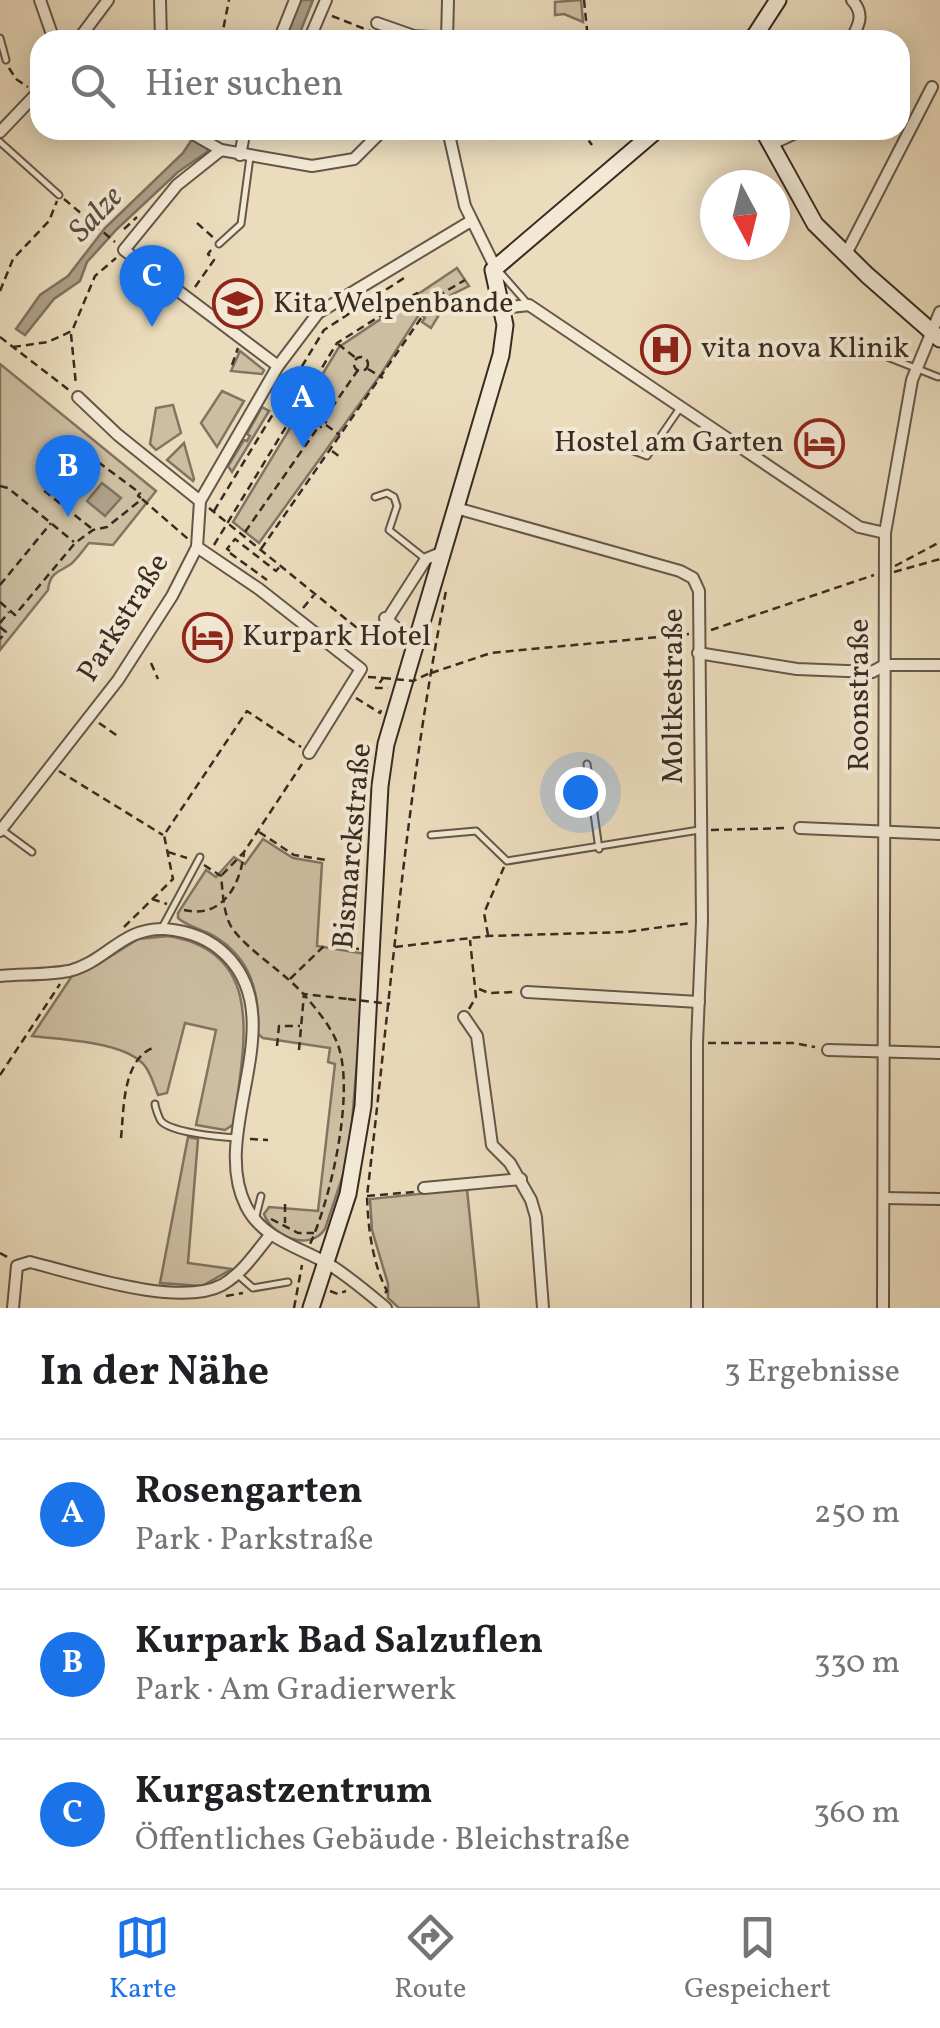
<!DOCTYPE html>
<html lang="de">
<meta charset="utf-8">
<style>
:root{--surface:#fff;--page:#f6f6f6;--text:#202124;--muted:#757577;--line:#e0e0e0;--accent:#1a73e8}
body{margin:0;font-family:Vollkorn,serif;background:var(--page);color:var(--text)}
.compass{position:absolute;left:700px;top:170px;width:90px;height:90px;border-radius:50%;background:var(--surface);box-shadow:0 5px 25px #0003;rotate:173deg}
.you{position:absolute;left:580px;top:792px;width:35px;height:35px;margin:-25px;border:8px solid #fff;border-radius:50%;background:#1a73e8;box-shadow:0 0 0 15px #1a73e833}
.badge{display:grid;place-items:center;width:65px;height:65px;border-radius:50%;background:var(--accent);color:#fff;font-size:32px;font-weight:700}
.pin{position:absolute;translate:-50% -82px;filter:drop-shadow(0 2px 5px #0008)}
.pin::after{content:'';position:absolute;top:52px;width:35px;height:30px;background:inherit;clip-path:polygon(0 0,100% 0,50% 100%)}
.list{margin:0;padding:0;list-style:none}
h2{display:flex;justify-content:space-between;align-items:center;height:130px;margin:0;padding:0 40px;font-size:42px}
h2 small{font-size:32px;font-weight:400;color:var(--muted)}
.list li{display:grid;grid-template-columns:65px 1fr auto;gap:30px;align-items:center;box-sizing:border-box;height:150px;padding:0 40px;border-top:2px solid var(--line)}
.list b{display:block;font-size:38px;white-space:nowrap}
.list p{margin:0;font-size:32px;white-space:nowrap;color:var(--muted)}
.list em{font-size:32px;font-style:normal;color:var(--muted)}
.icon{flex:none;width:55px;height:55px;fill:none;stroke:currentColor;stroke-width:2;stroke-linecap:round;stroke-linejoin:round}
.map{position:relative;flex:none;width:940px;height:1308px;overflow:hidden}
.search{position:absolute;background:var(--surface);box-shadow:0 5px 25px #0003;left:30px;right:30px;top:30px;height:110px;display:flex;align-items:center;gap:25px;box-sizing:border-box;padding:0 35px;border-radius:30px;color:var(--muted);font-size:38px}
.sheet{height:580px;background:var(--surface)}
nav{display:flex;justify-content:space-around;align-items:center;box-sizing:border-box;height:140px;border-top:2px solid var(--line);background:var(--surface);font-size:28px;color:var(--muted)}
nav a{display:grid;justify-items:center;gap:5px}
nav .on{color:var(--accent)}
.map>svg:first-child{display:block}
.green{fill:#cdbea2;stroke:#827462;stroke-width:2.5}
.water{fill:#aea088;stroke:#7f715f;stroke-width:2.5}
.lines{fill:none;stroke-linecap:round;stroke-linejoin:round}
.lane-casing{stroke:#655748;stroke-width:9}
.street-casing{stroke:#655748;stroke-width:14}
.secondary-casing{stroke:#382b21;stroke-width:19}
.path{stroke:#382b21;stroke-width:2.5;stroke-dasharray:8 5;stroke-linecap:butt}
.lane{stroke:#f2e8d4;stroke-width:5}
.street{stroke:#f2e8d4;stroke-width:10}
.secondary{stroke:#f2e8d4;stroke-width:15}
.path-bridge{stroke:#382b21;stroke-width:2.5;stroke-dasharray:8 5;stroke-linecap:butt}
.labels{text-anchor:middle;dominant-baseline:central;stroke-width:8;stroke-linejoin:round;paint-order:stroke}
.poi-label{font-size:30px;fill:#382b21;stroke:#f2e8d4;text-anchor:start}
.street-label{font-size:30px;fill:#382b21;stroke:#f2e8d4}
.water-label{font-size:32px;font-style:italic;fill:#5b4e40;stroke:#f2e8d4}
</style>
<div class="map">
<svg width="940" height="1308" viewBox="0 0 940 1308">
<rect width="100%" height="100%" fill="#ebdcbd"/>
<filter id="stains"><feTurbulence type="fractalNoise" baseFrequency=".002" numOctaves="4"/><feColorMatrix values="0 0 0 0 .2 0 0 0 0 .09 0 0 0 0 .02 0 0 0 .5 -.17"/></filter>
<radialGradient id="worn" r=".72"><stop offset=".6" stop-color="#630" stop-opacity="0"/><stop offset="1" stop-color="#630" stop-opacity=".3"/></radialGradient>
<g class="green">
<polygon points="581,0 583,22 564,14 555,15 555,2"/>
<polygon points="457,268 469,286 451,295 431,328 422,322 425,318 420,313 381,374 259,543 233,522 339,347"/>
<polygon points="240,351 264,370 262,374 231,371"/>
<path d="M0,364L156,491L113,545L89,543C83,550 77,559 71,564C58,573 50,572 48,590L0,650Z"/>
<polygon points="222,391 244,401 217,447 201,423"/>
<polygon points="173,405 181,433 156,450 150,444 156,408"/>
<polygon points="262,407 269,411 232,472 228,466 244,440 247,441 250,436 247,434"/>
<polygon points="184,443 194,479 193,481 167,460"/>
<path d="M263,839L293,858L322,863L317,946L366,954L351,1134L344,1172L325,1229C310,1252 272,1237 264,1214L269,1207L318,1211L335,1064L328,1062L330,1048L263,1038L258,1034C260,993 251,958 214,936C202,929 188,927 178,918V913L206,870L216,877L234,857L245,864Z"/>
<path d="M168,936C270,952 242,1050 234,1124L225,1130L196,1125L216,1030L185,1023L167,1093L158,1095C154,1085 151,1074 145,1066C125,1041 62,1040 32,1036L72,976L100,963L138,939Z"/>
<polygon points="188,1137 198,1139 188,1263 232,1269 202,1286 160,1283"/>
<polygon points="467,1189 479,1308 399,1308 388,1298 388,1284 372,1230 370,1199"/>
</g>
<g class="water">
<polygon points="300,0 313,0 297,40 284,40"/>
<polygon points="198,130 218,130 207,152 178,172 117,229 87,262 80,281 54,299 25,335 16,329 40,295 68,276 105,228 183,153"/>
<polygon points="102,483 121,498 105,516 87,501"/>
</g>
<g class="lines">
<defs>
<g id="lane">
<polyline points="0,38 6,60"/>
<polyline points="0,142 59,195"/>
<polyline points="219,244 241,224 250,157"/>
<polyline points="498,270 527,303"/>
<polyline points="852,343 938,377"/>
<polyline points="617,445 647,456 680,408"/>
<polyline points="375,497 387,493 394,497 397,506 389,530 423,557"/>
<polyline points="587,764 599,849"/>
<polyline points="2,830 32,852"/>
<polyline points="431,835 476,831 507,861 699,830"/>
<polyline points="163,926 200,857"/>
<path d="M155,1104C155,1107 159,1118 161,1121C172,1133 221,1137 238,1138"/>
<polyline points="256,1216 261,1196"/>
<polyline points="237,1274 253,1288 288,1282"/>
</g>
<g id="street">
<polyline points="40,0 54,40"/>
<polyline points="160,0 161,40"/>
<polyline points="377,23 414,36 447,38"/>
<polyline points="78,40 108,0"/>
<polyline points="279,40 295,0"/>
<polyline points="309,40 326,0"/>
<polyline points="447,40 448,0"/>
<path d="M851,40C859,25 865,14 852,0"/>
<polyline points="186,130 221,150 312,166 354,159 383,130"/>
<polyline points="448,130 465,206 495,267"/>
<polyline points="0,132 40,90"/>
<polyline points="770,145 802,130"/>
<polyline points="221,150 177,185 124,250 278,366"/>
<polyline points="240,155 245,130"/>
<polyline points="846,254 932,87"/>
<polyline points="502,308 529,305 859,527 885,533"/>
<polyline points="78,397 118,435 200,501"/>
<polyline points="456,508 680,571 693,578 699,591 702,921 697,1043 697,1308"/>
<polyline points="197,547 259,589 361,669 309,753"/>
<polyline points="385,618 415,644"/>
<polyline points="380,631 426,559 443,552"/>
<polyline points="698,653 797,669 872,672 885,665 940,665"/>
<polyline points="800,828 940,834"/>
<polyline points="0,831 118,680 172,596 197,547 200,501 278,366 318,313 471,221"/>
<path d="M0,976C22,974 47,975 69,971C106,962 122,927 165,929C189,931 209,938 226,955C293,1021 208,1132 246,1206C262,1238 296,1246 325,1262C346,1274 367,1292 386,1308"/>
<polyline points="527,992 699,1002"/>
<polyline points="464,1017 477,1036 492,1145 510,1163 531,1200 536,1217 543,1308"/>
<polyline points="828,1050 940,1053"/>
<polyline points="424,1188 521,1179"/>
<polyline points="884,1198 940,1199"/>
<path d="M13,1308L17,1266L30,1262C78,1274 179,1308 222,1285C243,1273 256,1252 271,1234"/>
<polyline points="883,1308 885,533 912,380 940,312"/>
</g>
<g id="secondary">
<polyline points="752,40 778,0"/>
<polyline points="763,130 815,224 867,275 940,339"/>
<polyline points="311,1308 348,1194 363,1106 380,786 386,744 501,355 505,325 493,270 657,130"/>
</g>
</defs>
<use href="#lane" class="lane-casing"/>
<use href="#street" class="street-casing"/>
<use href="#secondary" class="secondary-casing"/>
<g class="path">
<polyline points="584,0 588,40"/>
<polyline points="332,16 370,31"/>
<polyline points="221,40 229,0"/>
<polyline points="9,68 16,79 28,87"/>
<polyline points="581,130 592,145"/>
<polyline points="64,199 115,242"/>
<polyline points="197,223 215,239"/>
<polyline points="124,229 137,217"/>
<polyline points="195,287 214,260 208,254 211,250"/>
<polyline points="0,291 13,259 49,221 57,201"/>
<polyline points="71,334 76,385"/>
<polyline points="0,337 69,390"/>
<polyline points="338,344 356,358"/>
<polyline points="13,347 48,342 72,331 95,276 116,258"/>
<circle cx="361" cy="364" r="7"/>
<polyline points="232,365 238,348"/>
<polyline points="368,369 383,378"/>
<polyline points="293,404 318,419"/>
<polygon points="321,418 326,422 321,427 317,422"/>
<polyline points="324,419 358,370"/>
<polyline points="326,425 340,435"/>
<polyline points="332,451 340,457"/>
<polyline points="0,486 8,488 74,542"/>
<polyline points="209,508 362,632"/>
<polyline points="214,511 324,330 407,276"/>
<polyline points="91,528 42,489 78,447 140,493 138,496 141,498"/>
<polyline points="245,532 319,426"/>
<polyline points="214,545 337,343 417,293 424,304"/>
<polyline points="261,549 426,311 424,304 465,280"/>
<polyline points="230,551 227,549 235,539 276,571 281,565"/>
<polyline points="230,553 267,580"/>
<polyline points="895,566 940,542"/>
<polyline points="894,572 940,559"/>
<polyline points="0,585 51,523"/>
<polyline points="0,602 15,615 75,543 93,530 107,527 142,499 188,539"/>
<polyline points="303,608 314,595"/>
<polyline points="0,623 9,612"/>
<polyline points="0,627 6,632 0,639"/>
<polyline points="711,630 874,575"/>
<polyline points="151,663 158,679"/>
<polyline points="431,673 491,653 689,634"/>
<polyline points="368,677 383,678 376,688 388,688"/>
<polyline points="356,698 380,713 381,710"/>
<polyline points="99,723 119,737"/>
<polyline points="59,771 163,835"/>
<polyline points="711,830 788,828"/>
<polyline points="259,832 294,855 326,860"/>
<polyline points="168,852 187,858"/>
<path d="M204,865L221,876C223,892 223,914 232,928C248,951 286,973 306,997C318,1011 333,1029 339,1048C354,1097 331,1198 310,1244"/>
<polyline points="222,875 244,852 302,764"/>
<polyline points="152,899 167,904"/>
<path d="M184,910C222,919 240,886 244,853"/>
<polyline points="124,927 173,879 164,835 247,711 301,747"/>
<polyline points="488,935 484,913 504,867"/>
<polyline points="395,947 488,936 626,932 691,923"/>
<polyline points="290,979 325,945 359,949"/>
<polyline points="479,989 489,993 515,992"/>
<polyline points="469,1009 476,997 470,940"/>
<polyline points="708,1043 793,1043 815,1047"/>
<polyline points="277,1046 279,1026 300,1026"/>
<polyline points="299,1050 304,994 348,999"/>
<polyline points="0,1075 60,984"/>
<path d="M121,1138C124,1110 122,1062 152,1048"/>
<polyline points="250,1139 268,1140"/>
<polyline points="367,1196 414,1192"/>
<polyline points="285,1204 285,1223"/>
<polyline points="271,1219 298,1233 314,1233"/>
<polyline points="0,1253 11,1259"/>
<polyline points="330,1291 338,1294 346,1291"/>
<path d="M385,1293L387,1291C372,1262 368,1227 367,1196C391,994 406,790 446,591"/>
<polyline points="226,1296 243,1293"/>
<polyline points="294,1308 302,1265"/>
</g>
<use href="#lane" class="lane"/>
<use href="#street" class="street"/>
<use href="#secondary" class="secondary"/>
<g class="path-bridge">
<polyline points="383,678 413,681 430,673"/>
<polyline points="348,999 390,1004"/>
</g>
</g>
<defs>
<symbol id="school-ring" viewBox="-11 -11 22 22"><circle r="9.5" fill="#f2e8d4" stroke="#8f2418" stroke-width="1.5"/><path d="M0-5L7-2L0 1L-7-2ZM-4 1L0 2.5L4 1V4Q0 6-4 4Z" fill="#8f2418"/></symbol>
<symbol id="hospital-ring" viewBox="-11 -11 22 22"><circle r="9.5" fill="#f2e8d4" stroke="#8f2418" stroke-width="1.5"/><path d="M-5-5h3v3.5h4V-5h3V5h-3V1.5h-4V5h-3Z" fill="#8f2418"/></symbol>
<symbol id="hotel-ring" viewBox="-11 -11 22 22"><circle r="9.5" fill="#f2e8d4" stroke="#8f2418" stroke-width="1.5"/><path d="M-6-4.5h1.5V1H6V5H4.5V3h-9V5H-6ZM-4 0a1.8 1.8 0 1 1 3.6 0ZM.5 0V-2.5h3Q6-2.5 6 0Z" fill="#8f2418"/></symbol>
</defs>
<g fill-rule="evenodd">
<use href="#school-ring" x="210" y="276" width="55" height="55"/>
<use href="#hospital-ring" x="638" y="322" width="55" height="55"/>
<use href="#hotel-ring" x="792" y="416" width="55" height="55"/>
<use href="#hotel-ring" x="180" y="610" width="55" height="55"/>
</g>
<g class="labels">
<g class="poi-label">
<text x="273" y="304">Kita Welpenbande</text>
<text x="701" y="349">vita nova Klinik</text>
<text x="784" y="443" text-anchor="end">Hostel am Garten</text>
<text x="242" y="637">Kurpark Hotel</text>
</g>
<g class="street-label">
<text transform="translate(124 618) rotate(-58)">Parkstraße</text>
<text transform="translate(860 695) rotate(-90)">Roonstraße</text>
<text transform="translate(674 696) rotate(-90)">Moltkestraße</text>
<text transform="translate(353 846) rotate(-85)">Bismarckstraße</text>
</g>
<g class="water-label">
<text transform="translate(97 215) rotate(-47)">Salze</text>
</g>
</g>
<rect width="100%" height="100%" filter="url(#stains)"/>
<rect width="100%" height="100%" fill="url(#worn)"/>
</svg>
<svg class="compass" viewBox="-18 -18 36 36"><path d="M0-13l5 13h-10z" fill="#e53935"/><path d="M0 13l5-13h-10z" fill="#757577"/></svg>
<div class="you"></div>
<div class="pin badge" style="left:303px;top:448px">A</div>
<div class="pin badge" style="left:68px;top:517px">B</div>
<div class="pin badge" style="left:152px;top:327px">C</div>
<div class="search"><svg class="icon" aria-label="search" viewBox="0 0 24 24"><circle cx="10" cy="10" r="6"/><path d="M15 15l6 6"/></svg>Hier suchen</div>
</div>
<section class="sheet">
<h2>In der Nähe<small>3 Ergebnisse</small></h2>
<ul class="list">
<li><span class="badge">A</span><div><b>Rosengarten</b><p>Park · Parkstraße</p></div><em>250 m</em></li>
<li><span class="badge">B</span><div><b>Kurpark Bad Salzuflen</b><p>Park · Am Gradierwerk</p></div><em>330 m</em></li>
<li><span class="badge">C</span><div><b>Kurgastzentrum</b><p>Öffentliches Gebäude · Bleichstraße</p></div><em>360 m</em></li>
</ul>
</section>
<nav>
<a class="on"><svg class="icon" aria-label="map" viewBox="0 0 24 24"><path d="M3 6l6-2 6 2 6-2v14l-6 2-6-2-6 2zM9 4v14M15 6v14"/></svg>Karte</a>
<a><svg class="icon" aria-label="directions" viewBox="0 0 24 24"><path d="M12 3l9 9-9 9-9-9zM9 14v-3h6M13 9l2 2-2 2"/></svg>Route</a>
<a><svg class="icon" aria-label="saved" viewBox="0 0 24 24"><path d="M7 4h10v16l-5-4-5 4z"/></svg>Gespeichert</a>
</nav>
